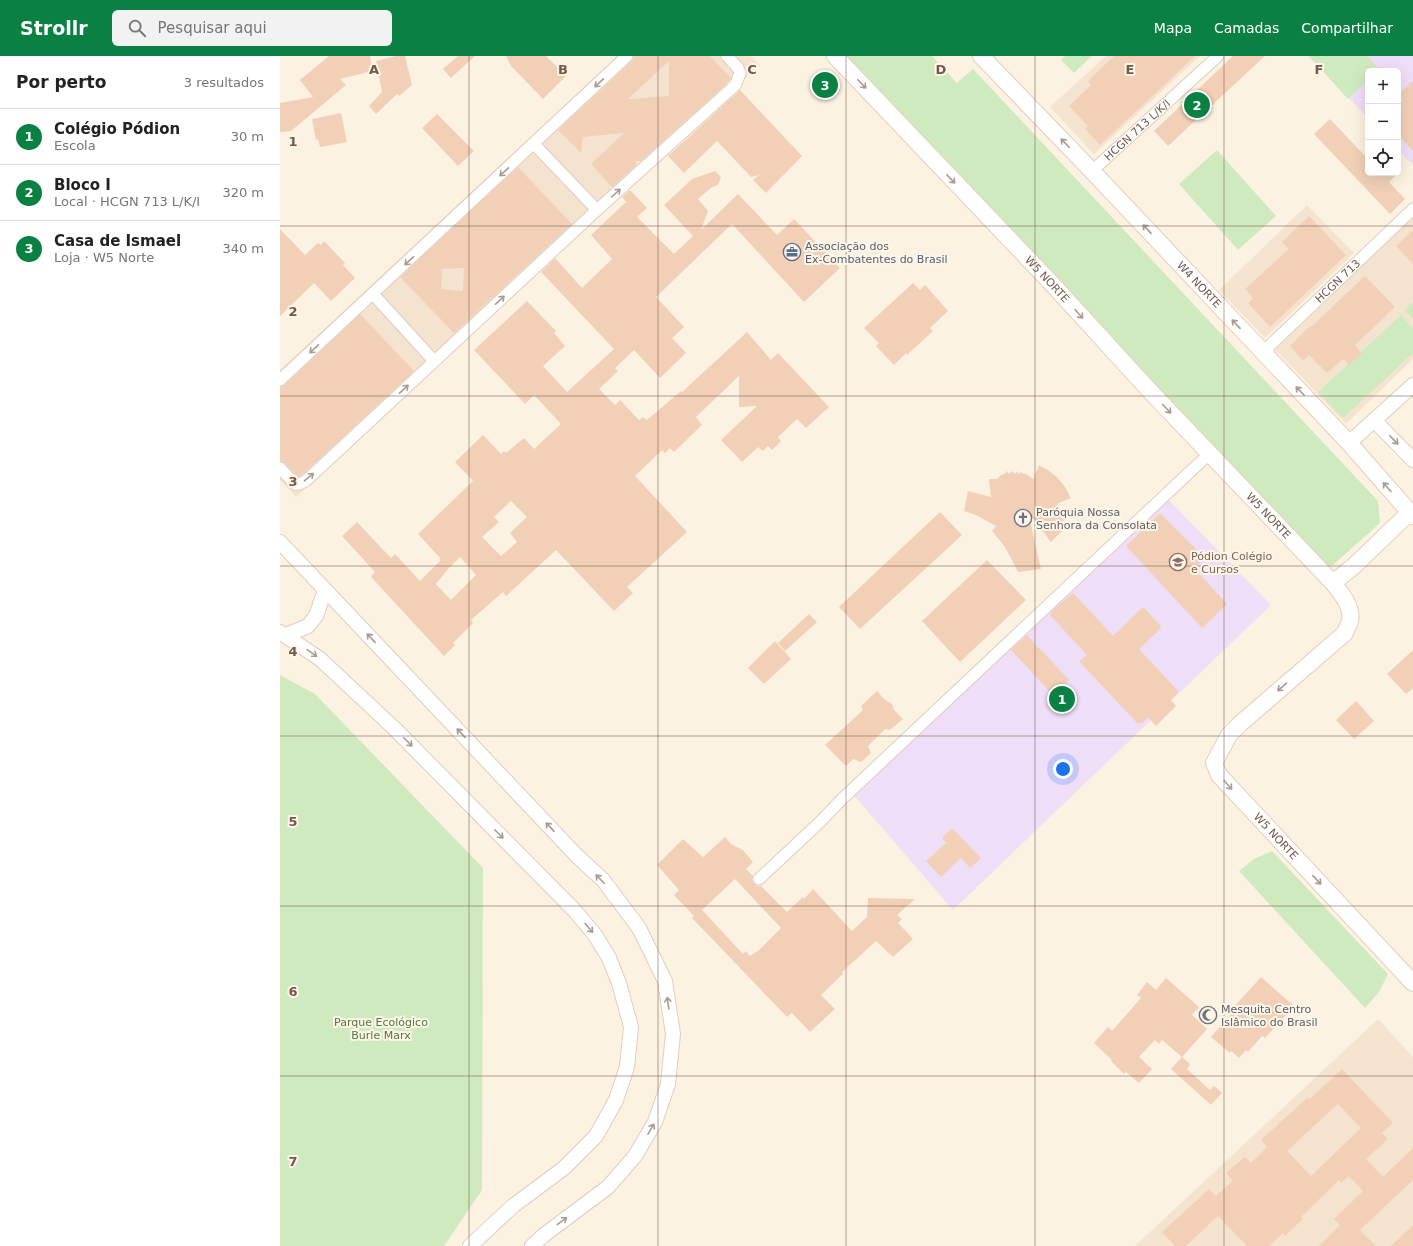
<!DOCTYPE html>
<html lang="pt">
<meta charset="utf-8">
<style>
:root{--surface:#fff;--page:#f2f2f2;--text:#222;--muted:#767676;--line:#e0e0e0;--accent:#0b8043}
body{margin:0;font-family:"DejaVu Sans",sans-serif;background:var(--page);color:var(--text)}
.controls{position:absolute;right:12px;top:12px;display:grid;overflow:hidden;border-radius:6px;box-shadow:0 4px 16px #0002}
.controls button{width:36px;height:36px;display:grid;place-items:center;padding:0;border:0;border-bottom:1px solid var(--line);background:var(--surface);color:var(--text);font:20px sans-serif}
.you{position:absolute;left:783px;top:713px;width:14px;height:14px;margin:-10px;border:3px solid #fff;border-radius:50%;background:#1a73e8;box-shadow:0 0 0 6px #1a73e833}
.badge{display:grid;place-items:center;width:26px;height:26px;border-radius:50%;background:var(--accent);color:#fff;font-size:13px;font-weight:700}
.pin{position:absolute;translate:-50% -50%;border:2px solid #fff;box-shadow:0 1px 4px #0006}
.list{margin:0;padding:0;list-style:none}
h2{display:flex;justify-content:space-between;align-items:center;height:52px;margin:0;padding:0 16px;font-size:17px}
h2 small{font-size:13px;font-weight:400;color:var(--muted)}
.list li{display:grid;grid-template-columns:26px 1fr auto;gap:12px;align-items:center;box-sizing:border-box;height:56px;padding:0 16px;border-top:1px solid var(--line)}
.list b{display:block;font-size:15px;white-space:nowrap}
.list p{margin:0;font-size:13px;white-space:nowrap;color:var(--muted)}
.list em{font-size:13px;font-style:normal;color:var(--muted)}
.icon{flex:none;width:22px;height:22px;fill:none;stroke:currentColor;stroke-width:2;stroke-linecap:round;stroke-linejoin:round}
.map{position:relative;flex:none;width:1133px;height:1190px;overflow:hidden}
header{display:flex;align-items:center;gap:24px;box-sizing:border-box;height:56px;padding:0 20px;background:var(--accent);color:#fff}
header strong{font-size:19px}
nav{display:flex;gap:22px;margin-inline-start:auto;font-size:14px}
.search{width:280px;height:36px;background:var(--page);display:flex;align-items:center;gap:10px;box-sizing:border-box;padding:0 14px;border-radius:6px;color:var(--muted);font-size:15px}
main{display:flex}
aside{flex:1;background:var(--surface)}
.map>svg:first-child{display:block}
.residential{fill:#f4e4cf}
.education{fill:#efdef8}
.green{fill:#d0eac0}
.building{fill:#f2d0b8;fill-rule:evenodd}
.lines{fill:none;stroke-linecap:round;stroke-linejoin:round}
.minor-casing{stroke:#e0cebd;stroke-width:13}
.tertiary-casing{stroke:#e0cebd;stroke-width:16}
.secondary-casing{stroke:#e6cfbb;stroke-width:18}
.minor{stroke:#fff;stroke-width:11}
.tertiary{stroke:#fff;stroke-width:14}
.secondary{stroke:#fff;stroke-width:16}
.oneway{stroke:#ac9b91}
.grid{fill:none;stroke:#745848;stroke-width:1;stroke-opacity:0.55}
.labels{text-anchor:middle;dominant-baseline:central;stroke-width:4;stroke-linejoin:round;paint-order:stroke}
.street-label{font-size:11px;fill:#745848;stroke:#fff6e7}
.service-label{font-size:11px;fill:#4e5e75;stroke:#fff6e7;text-anchor:start}
.worship-label{font-size:11px;fill:#5b616d;stroke:#fff6e7;text-anchor:start}
.education-label{font-size:11px;fill:#785e54;stroke:#fff6e7;text-anchor:start}
.park-label{font-size:11px;fill:#507940;stroke:#fff6e7}
.grid-label{font-size:13px;text-anchor:middle;font-weight:bold;fill:#745848;stroke:#fff6e7;stroke-width:4;stroke-linejoin:round;paint-order:stroke}
</style>
<header>
<strong>Strollr</strong>
<div class="search"><svg class="icon" aria-label="search" viewBox="0 0 24 24"><circle cx="10" cy="10" r="6"/><path d="M15 15l6 6"/></svg>Pesquisar aqui</div>
<nav><a>Mapa</a><a>Camadas</a><a>Compartilhar</a></nav>
</header>
<main>
<aside>
<h2>Por perto<small>3 resultados</small></h2>
<ul class="list">
<li><span class="badge">1</span><div><b>Colégio Pódion</b><p>Escola</p></div><em>30 m</em></li>
<li><span class="badge">2</span><div><b>Bloco I</b><p>Local · HCGN 713 L/K/I</p></div><em>320 m</em></li>
<li><span class="badge">3</span><div><b>Casa de Ismael</b><p>Loja · W5 Norte</p></div><em>340 m</em></li>
</ul>
</aside>
<div class="map">
<svg width="1133" height="1190" viewBox="0 0 1133 1190">
<rect width="100%" height="100%" fill="#fcf2e1"/>
<g class="residential">
<polygon points="337,0 471,0 480,9 16,441 0,424 0,314"/>
<polygon points="826,0 920,0 814,98 770,51"/>
<polygon points="1027,149 1074,197 985,282 939,234"/>
<polygon points="1133,161 1133,303 1066,368 994,292"/>
<polygon points="1098,963 1133,1001 1133,1190 855,1190"/>
</g>
<g class="education">
<polygon points="1028,0 1133,0 1133,109 1118,94 1118,15 1088,15 1088,62"/>
<polygon points="886,441 991,549 673,854 572,737"/>
</g>
<g class="green">
<polygon points="567,0 652,0 677,27 693,13 1098,445 1100,467 1053,509 1044,509"/>
<polygon points="785,0 812,0 794,17 781,4"/>
<polygon points="1029,0 1087,0 1099,13 1098,15 1088,15 1088,24 1068,43"/>
<polygon points="937,94 996,160 958,194 899,128"/>
<polygon points="1133,246 1133,263 1124,254"/>
<polygon points="1121,259 1133,272 1133,297 1063,362 1038,336"/>
<polygon points="0,619 35,638 203,812 202,1134 164,1190 0,1190"/>
<polygon points="992,795 1108,918 1099,936 1085,952 959,815 974,803"/>
</g>
<g class="building">
<polygon points="49,0 90,0 93,15 60,23 66,29 11,75 0,76 0,47 33,41 20,24"/>
<polygon points="116,0 125,0 132,29 119,40 117,38 96,58 89,50 102,36 96,5"/>
<polygon points="178,0 195,0 171,22 163,13"/>
<polygon points="226,0 266,0 286,20 263,43 231,10"/>
<path d="M354,0H430L451,22L446,28L361,105H356V109L332,131L311,108L344,77L303,81L301,97L278,74L352,5ZM389,5V40L348,43Z"/>
<polygon points="834,0 915,0 879,34 820,89 805,73 808,70 789,50 811,29 808,25"/>
<polygon points="953,0 985,0 888,90 874,75"/>
<polygon points="1133,25 1133,95 1118,79 1118,39"/>
<polygon points="460,34 522,100 486,137 473,124 479,119 471,121 437,85 404,117 388,100"/>
<polygon points="61,57 67,86 40,91 38,83 36,84 32,63"/>
<polygon points="157,58 194,95 178,110 142,72"/>
<polygon points="1050,63 1088,103 1088,117 1118,117 1109,126 1125,143 1110,158 1034,78"/>
<path d="M238,111L292,168L174,277L120,221ZM184,212L183,235L161,233L162,213Z"/>
<path d="M435,115L441,121L438,129L432,131L418,143L428,155L421,174L458,138L497,179L514,163L560,212L524,246L452,168L376,241L404,271L392,282L406,297L380,322L354,294L335,312L338,315L319,333L335,349L340,344L359,364L363,361L367,364L401,335L402,336L467,276L491,304L498,297L549,351L526,372L517,363L498,381L501,385L492,394L488,390L483,395L478,391L462,406L441,384L477,350L459,351V320L416,361L422,369L394,396L390,392L385,397L382,394L355,420L407,476L347,531L353,537L334,555L276,494L226,540L223,536L191,564L193,567L173,587L175,589L164,600L91,521L95,516L62,480L77,466L111,502L115,498L140,525L161,504L159,503L160,502L138,478L193,425L175,406L203,379L221,398L224,395L226,397L244,382L254,393L281,368L254,339L245,348L194,294L247,245L276,275L274,277L285,290L263,310L287,336L334,293L261,216L275,202L302,232L332,203L311,179L346,146L342,141L350,134L367,152L357,161L394,198L413,180L384,149L412,123ZM231,445L247,461L230,477L237,486L221,500L202,481L219,466L214,461ZM180,501L196,519L171,544L156,528L169,512Z"/>
<polygon points="1029,160 1066,199 990,271 968,247 973,242 965,233 1009,193 1002,186"/>
<polygon points="0,173 25,199 38,187 41,189 44,185 65,207 63,209 75,222 51,245 34,227 0,260"/>
<polygon points="1133,174 1133,208 1116,190"/>
<polygon points="1085,220 1115,251 1075,289 1082,297 1069,309 1063,303 1047,317 1029,299 1023,305 1010,290 1031,269 1032,270"/>
<polygon points="633,227 640,234 645,229 668,255 650,272 653,275 627,299 626,297 614,309 596,290 599,287 584,272"/>
<polygon points="80,258 134,315 24,417 18,421 5,407 0,405 0,331 5,329"/>
<polygon points="759,409 768,414 777,421 785,431 791,442 777,448 781,453 780,454 782,456 781,457 784,460 782,462 784,464 782,467 784,469 780,472 782,475 771,486 748,456 761,513 738,516 725,491 712,475 716,470 696,459 684,455 688,435 711,441 709,423 717,423 722,418 723,419 727,415 729,418 732,415 735,418 737,415 739,418 741,416 744,418 745,417 753,423"/>
<polygon points="660,456 682,479 580,573 559,551"/>
<polygon points="880,457 925,502 914,512 947,548 922,572 846,490"/>
<polygon points="707,504 746,544 680,606 642,565"/>
<polygon points="793,537 833,580 863,551 880,569 881,571 877,576 859,593 899,636 891,644 896,650 876,670 868,661 861,668 860,666 858,668 799,605 807,599 770,559 772,557 771,556"/>
<polygon points="529,558 537,566 505,595 498,587"/>
<polygon points="747,579 789,624 773,639 731,594"/>
<polygon points="495,585 511,603 484,628 468,612"/>
<polygon points="1133,594 1133,632 1126,638 1107,618"/>
<polygon points="597,635 604,643 612,648 614,654 623,663 610,674 605,673 588,690 591,697 581,706 573,703 566,710 545,689 583,654 581,650"/>
<polygon points="1076,645 1094,665 1074,683 1056,664"/>
<polygon points="672,772 701,802 690,812 681,802 661,821 646,805 666,787 662,782"/>
<path d="M445,781L451,788L463,794L473,806L466,813L473,820L472,824L474,827L477,830H481L507,856L523,841L524,843L533,833L572,875L587,861L588,842L635,843L617,859L622,863L618,867L633,883L613,901L596,885L562,916L563,918L541,939L555,953L530,976L512,957L507,961L412,862L414,860L394,839L399,834L377,809L403,783L423,801ZM455,823L501,872L479,894L470,900L466,895L463,898L422,854Z"/>
<polygon points="981,921 1014,950 985,982 982,980 968,996 966,994 959,1002 951,995 950,997 931,981 954,955 952,953"/>
<polygon points="886,922 919,951 912,959 927,973 902,1001 882,984 879,988 875,984 859,1001 872,1013 859,1027 846,1016 844,1018 831,1005 832,1004 814,987 828,971 832,975 861,942 857,939 867,926 876,934"/>
<polygon points="902,1001 910,1008 907,1013 930,1034 934,1030 942,1037 931,1049 891,1013"/>
<path d="M1062,1013L1113,1067L1102,1077L1108,1083L1086,1103L1103,1121L1133,1092V1124L1080,1174L1096,1190H1039L1060,1169L1054,1163L1083,1135L1069,1120L1061,1127L1059,1124L1021,1161L1023,1163L1005,1180L1003,1177L989,1190H967L938,1160L906,1190H895L882,1176L929,1133L936,1140L953,1125L946,1117L965,1101L971,1107L987,1091L981,1084L1028,1041L1030,1043ZM1058,1048L1081,1072L1031,1120L1007,1095Z"/>
<polygon points="1133,1169 1133,1190 1111,1190"/>
</g>
<g class="lines">
<defs>
<g id="minor">
<polyline points="254,88 317,154"/>
<path id="s1" d="M812,115L938,0"/>
<polyline points="93,238 154,305"/>
<path id="s2" d="M983,296L1133,153"/>
<polyline points="0,324 347,0"/>
<path d="M0,412L15,428C21,429 25,425 29,422L317,154L451,33L456,28L460,17L458,12L447,0"/>
<polyline points="479,823 540,766 562,743 930,397"/>
</g>
<g id="tertiary">
<polyline points="1094,364 1133,404"/>
<polyline points="1069,387 1133,329"/>
<polyline points="0,486 297,800 323,824 359,872 385,925 393,978 388,1028 375,1066 355,1100 328,1131 264,1179 252,1190"/>
<polyline points="0,576 40,603 115,673 295,855 315,879 329,902 339,927 351,971 347,1011 336,1044 316,1080 284,1112 233,1150 190,1190"/>
<polyline points="6,579 28,570 36,560 45,534"/>
</g>
<g id="secondary">
<path id="s3" d="M555,0L774,230L869,334L1053,527C1061,537 1073,551 1070,565C1069,569 1066,573 1065,577L960,668L949,679L934,707L939,719L1133,927"/>
<path id="s4" d="M701,0L812,115L1069,387L1133,460"/>
<polyline points="1053,527 1075,509 1130,456"/>
</g>
</defs>
<use href="#minor" class="minor-casing"/>
<use href="#tertiary" class="tertiary-casing"/>
<use href="#secondary" class="secondary-casing"/>
<use href="#minor" class="minor"/>
<use href="#tertiary" class="tertiary"/>
<use href="#secondary" class="secondary"/>
</g>
<defs><path id="oneway-shaft" d="M-6 0H5M1.5-3L5.5 0L1.5 3" fill="none" stroke-width="1.6" stroke-linecap="round" stroke-linejoin="round"/></defs>
<g class="oneway">
<use href="#oneway-shaft" transform="translate(319 27) rotate(137)"/>
<use href="#oneway-shaft" transform="translate(582 28) rotate(46)"/>
<use href="#oneway-shaft" transform="translate(785 87) rotate(-134)"/>
<use href="#oneway-shaft" transform="translate(224 116) rotate(137)"/>
<use href="#oneway-shaft" transform="translate(671 123) rotate(46)"/>
<use href="#oneway-shaft" transform="translate(336 137) rotate(-42)"/>
<use href="#oneway-shaft" transform="translate(867 173) rotate(-133)"/>
<use href="#oneway-shaft" transform="translate(129 205) rotate(137)"/>
<use href="#oneway-shaft" transform="translate(220 244) rotate(-43)"/>
<use href="#oneway-shaft" transform="translate(799 258) rotate(48)"/>
<use href="#oneway-shaft" transform="translate(956 268) rotate(-133)"/>
<use href="#oneway-shaft" transform="translate(34 293) rotate(137)"/>
<use href="#oneway-shaft" transform="translate(124 333) rotate(-43)"/>
<use href="#oneway-shaft" transform="translate(1020 335) rotate(-134)"/>
<use href="#oneway-shaft" transform="translate(887 353) rotate(46)"/>
<use href="#oneway-shaft" transform="translate(1114 384) rotate(46)"/>
<use href="#oneway-shaft" transform="translate(29 421) rotate(-40)"/>
<use href="#oneway-shaft" transform="translate(1107 431) rotate(-131)"/>
<use href="#oneway-shaft" transform="translate(91 582) rotate(-133)"/>
<use href="#oneway-shaft" transform="translate(32 597) rotate(35)"/>
<use href="#oneway-shaft" transform="translate(1002 631) rotate(139)"/>
<use href="#oneway-shaft" transform="translate(181 677) rotate(-133)"/>
<use href="#oneway-shaft" transform="translate(128 686) rotate(45)"/>
<use href="#oneway-shaft" transform="translate(948 729) rotate(48)"/>
<use href="#oneway-shaft" transform="translate(270 771) rotate(-133)"/>
<use href="#oneway-shaft" transform="translate(219 778) rotate(45)"/>
<use href="#oneway-shaft" transform="translate(320 823) rotate(-134)"/>
<use href="#oneway-shaft" transform="translate(1037 824) rotate(47)"/>
<use href="#oneway-shaft" transform="translate(309 872) rotate(50)"/>
<use href="#oneway-shaft" transform="translate(388 947) rotate(-98)"/>
<use href="#oneway-shaft" transform="translate(371 1073) rotate(-60)"/>
<use href="#oneway-shaft" transform="translate(282 1165) rotate(-36)"/>
</g>
<path class="grid" d="M189,0V1190M378,0V1190M566,0V1190M755,0V1190M944,0V1190M0,170H1133M0,340H1133M0,510H1133M0,680H1133M0,850H1133M0,1020H1133"/>
<defs>
<symbol id="office-ring" viewBox="-11 -11 22 22"><circle r="9.5" fill="#fff6e7" stroke="#5c6f8a" stroke-width="1.5"/><path d="M-6-3h4V-5.5h4V-3h4V5H-6ZM-1-4.5V-3h2v-1.5ZM-6 0V1H6V0Z" fill="#5c6f8a"/></symbol>
<symbol id="church-ring" viewBox="-11 -11 22 22"><circle r="9.5" fill="#fff6e7" stroke="#6b7280" stroke-width="1.5"/><path d="M-1.2-6h2.4v3.5h3.3v2.4h-3.3V6h-2.4V-.1h-3.3v-2.4h3.3Z" fill="#6b7280"/></symbol>
<symbol id="school-ring" viewBox="-11 -11 22 22"><circle r="9.5" fill="#fff6e7" stroke="#8d6e63" stroke-width="1.5"/><path d="M0-5L7-2L0 1L-7-2ZM-4 1L0 2.5L4 1V4Q0 6-4 4Z" fill="#8d6e63"/></symbol>
<symbol id="mosque-ring" viewBox="-11 -11 22 22"><circle r="9.5" fill="#fff6e7" stroke="#6b7280" stroke-width="1.5"/><path d="M3.5-4.9A6 6 0 1 0 3.5 4.9A5 5 0 1 1 3.5-4.9Z" fill="#6b7280"/></symbol>
</defs>
<g fill-rule="evenodd">
<use href="#office-ring" x="502" y="186" width="20" height="20"/>
<use href="#church-ring" x="733" y="452" width="20" height="20"/>
<use href="#school-ring" x="888" y="496" width="20" height="20"/>
<use href="#mosque-ring" x="918" y="949" width="20" height="20"/>
</g>
<g class="labels">
<g class="street-label">
<text stroke="none"><textPath href="#s1" startOffset="61">HCGN 713 L/K/I</textPath></text>
<text stroke="none"><textPath href="#s3" startOffset="308">W5 NORTE</textPath></text>
<text stroke="none"><textPath href="#s2" startOffset="103">HCGN 713</textPath></text>
<text stroke="none"><textPath href="#s4" startOffset="316">W4 NORTE</textPath></text>
<text stroke="none"><textPath href="#s3" startOffset="632">W5 NORTE</textPath></text>
<text stroke="none"><textPath href="#s3" startOffset="1064">W5 NORTE</textPath></text>
</g>
<g class="service-label">
<text x="525" y="190">Associação dos<tspan x="525" dy="13">Ex-Combatentes do Brasil</tspan></text>
</g>
<g class="worship-label">
<text x="756" y="456">Paróquia Nossa<tspan x="756" dy="13">Senhora da Consolata</tspan></text>
<text x="941" y="953">Mesquita Centro<tspan x="941" dy="13">Islâmico do Brasil</tspan></text>
</g>
<g class="education-label">
<text x="911" y="500">Pódion Colégio<tspan x="911" dy="13">e Cursos</tspan></text>
</g>
<g class="park-label">
<text x="101" y="966">Parque Ecológico<tspan x="101" dy="13">Burle Marx</tspan></text>
</g>
</g>
<g class="grid-label">
<text x="94" y="18">A</text>
<text x="283" y="18">B</text>
<text x="472" y="18">C</text>
<text x="661" y="18">D</text>
<text x="850" y="18">E</text>
<text x="1039" y="18">F</text>
<text x="13" y="90">1</text>
<text x="13" y="260">2</text>
<text x="13" y="430">3</text>
<text x="13" y="600">4</text>
<text x="13" y="770">5</text>
<text x="13" y="940">6</text>
<text x="13" y="1110">7</text>
</g>
</svg>
<div class="controls">
<button>+</button>
<button>−</button>
<button><svg class="icon" aria-label="locate" viewBox="0 0 24 24"><circle cx="12" cy="12" r="6"/><path d="M12 2v4M12 18v4M2 12h4M18 12h4"/></svg></button>
</div>
<div class="you"></div>
<div class="pin badge" style="left:782px;top:643px">1</div>
<div class="pin badge" style="left:917px;top:49px">2</div>
<div class="pin badge" style="left:545px;top:29px">3</div>
</div>
</main>
